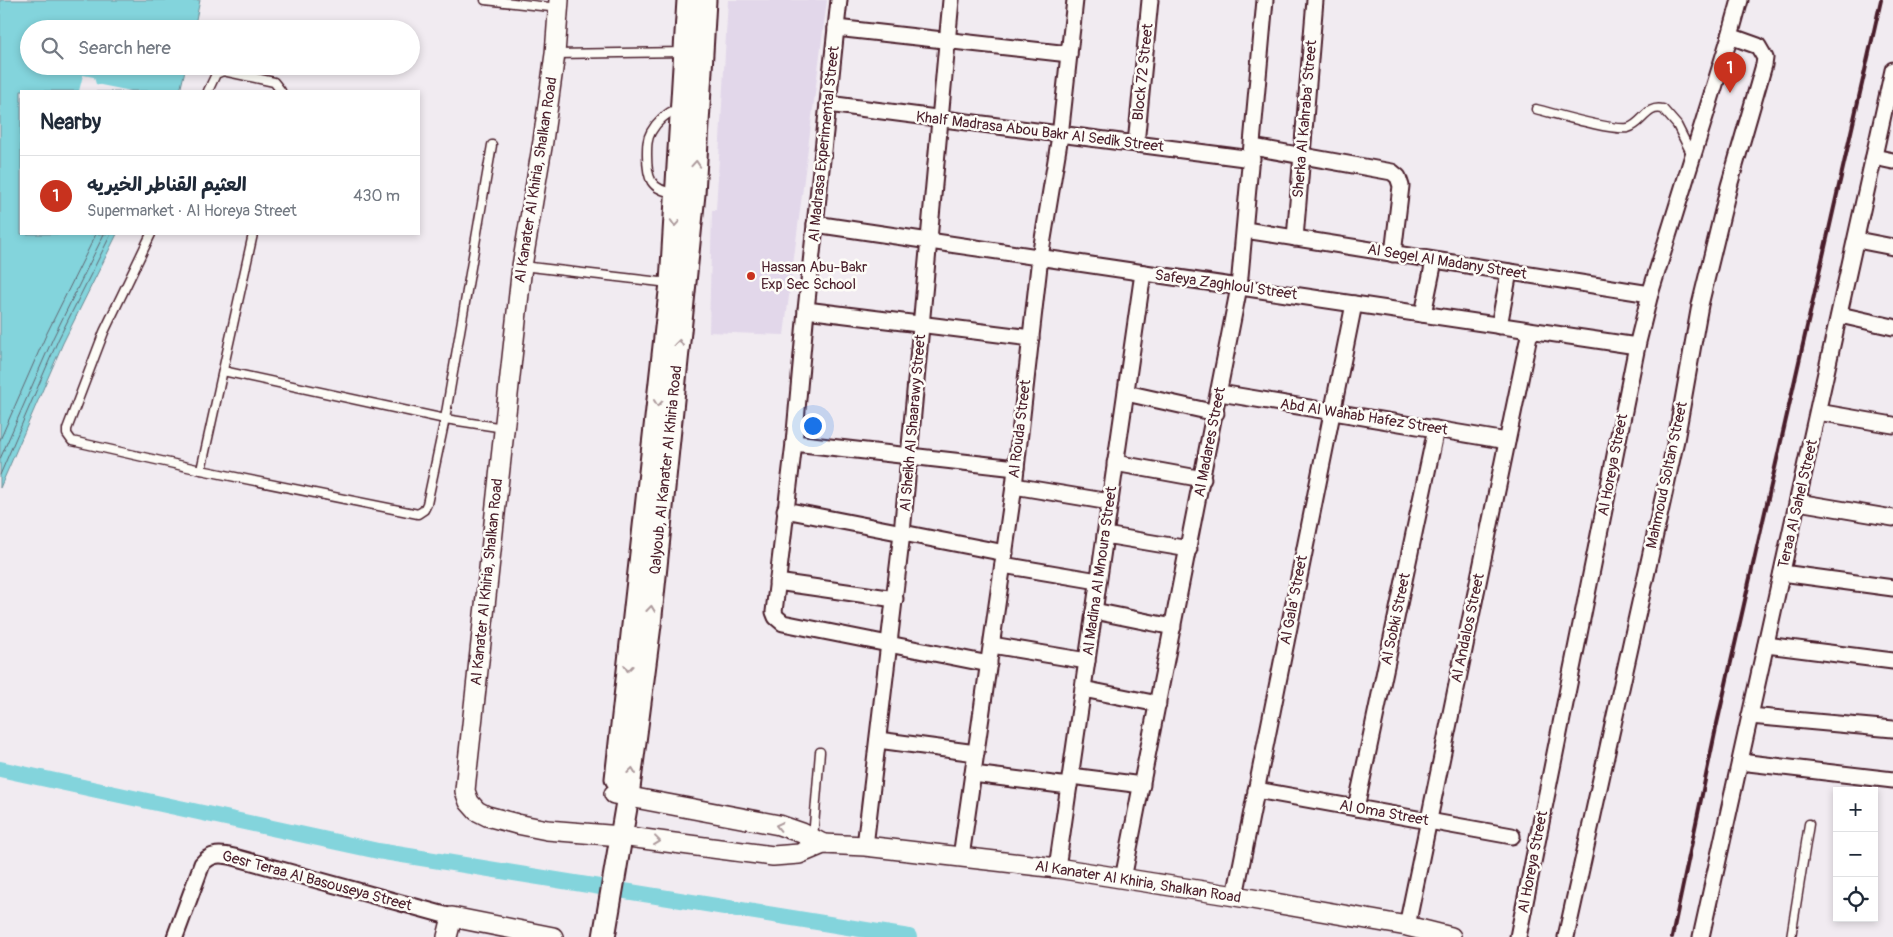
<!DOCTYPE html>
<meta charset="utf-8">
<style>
:root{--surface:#fff;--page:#f6f6f7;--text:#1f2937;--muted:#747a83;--line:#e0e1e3;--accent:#c8321e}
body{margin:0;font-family:Pangolin,"Playpen Sans Arabic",sans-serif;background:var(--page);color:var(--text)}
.controls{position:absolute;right:15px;bottom:15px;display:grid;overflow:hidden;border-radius:0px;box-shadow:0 2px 8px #0003}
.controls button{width:45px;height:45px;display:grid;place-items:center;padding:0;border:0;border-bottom:1px solid var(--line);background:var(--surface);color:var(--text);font:25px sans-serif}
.you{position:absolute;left:812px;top:425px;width:18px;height:18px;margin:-12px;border:4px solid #fff;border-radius:50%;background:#1a73e8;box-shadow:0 0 0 8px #1a73e833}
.badge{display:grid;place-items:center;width:32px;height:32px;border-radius:50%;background:var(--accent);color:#fff;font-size:16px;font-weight:700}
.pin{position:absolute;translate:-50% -41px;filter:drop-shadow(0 1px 2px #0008)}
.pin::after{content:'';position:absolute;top:26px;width:18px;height:15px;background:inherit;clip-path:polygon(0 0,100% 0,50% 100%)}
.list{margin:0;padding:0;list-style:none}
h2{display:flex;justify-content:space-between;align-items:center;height:65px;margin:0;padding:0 20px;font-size:21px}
h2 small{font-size:16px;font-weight:400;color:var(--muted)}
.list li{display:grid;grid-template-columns:32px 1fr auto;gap:15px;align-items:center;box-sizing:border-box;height:80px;padding:0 20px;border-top:1px solid var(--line)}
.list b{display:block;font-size:19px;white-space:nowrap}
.list p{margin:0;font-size:16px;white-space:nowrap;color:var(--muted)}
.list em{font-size:16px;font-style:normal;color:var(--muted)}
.icon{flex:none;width:28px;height:28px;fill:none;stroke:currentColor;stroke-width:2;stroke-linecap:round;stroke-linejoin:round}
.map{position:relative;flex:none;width:1893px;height:937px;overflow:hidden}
.search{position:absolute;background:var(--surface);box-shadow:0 2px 8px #0003;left:20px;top:20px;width:400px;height:55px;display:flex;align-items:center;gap:12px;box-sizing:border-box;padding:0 18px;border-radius:28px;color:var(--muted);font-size:19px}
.panel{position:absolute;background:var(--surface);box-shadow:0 2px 8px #0003;left:20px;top:90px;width:400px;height:145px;border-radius:0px}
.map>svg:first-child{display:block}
.built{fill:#e2d7ea}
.water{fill:#83d4dc;stroke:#6c8c95}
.pier{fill:#f1ebf1}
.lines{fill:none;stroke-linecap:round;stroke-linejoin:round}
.shore{stroke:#616772;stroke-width:1}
.canal{stroke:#83d4dc;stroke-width:16}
.service-casing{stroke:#4a1f2b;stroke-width:11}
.minor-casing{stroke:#4a1f2b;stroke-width:19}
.tertiary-casing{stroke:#4a1f2b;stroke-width:22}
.secondary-casing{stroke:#4a1f2b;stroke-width:25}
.service{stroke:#fdfcf7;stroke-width:8}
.minor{stroke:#fdfcf7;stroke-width:15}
.tertiary{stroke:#fdfcf7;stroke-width:19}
.secondary{stroke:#fdfcf7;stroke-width:21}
.rail{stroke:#4a1f2b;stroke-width:4}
.oneway{stroke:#ac999b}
.poi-dot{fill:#c8321e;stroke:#fdfcf7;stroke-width:2}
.labels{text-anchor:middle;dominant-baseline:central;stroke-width:5;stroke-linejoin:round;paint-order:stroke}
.street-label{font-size:15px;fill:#4a1f2b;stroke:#fdfcf7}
.poi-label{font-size:15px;fill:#4a1f2b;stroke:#fdfcf7;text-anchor:start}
</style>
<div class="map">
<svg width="1893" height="937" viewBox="0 0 1893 937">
<rect width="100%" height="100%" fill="#f1ebf1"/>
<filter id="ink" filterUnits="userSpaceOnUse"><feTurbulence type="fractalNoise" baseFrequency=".02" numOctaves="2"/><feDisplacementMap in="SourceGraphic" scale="10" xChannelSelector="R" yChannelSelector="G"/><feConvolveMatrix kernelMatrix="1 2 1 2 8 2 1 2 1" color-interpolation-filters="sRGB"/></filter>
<g filter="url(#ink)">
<polygon class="built" points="728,0 827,0 784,335 709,332 712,210 716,210"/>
<polygon class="water" points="0,0 200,0 194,29 29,29 29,66 186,66 180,91 21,91 21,234 117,234 63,343 0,488"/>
<polygon class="pier" points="83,75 94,77 96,84 131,91 79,91"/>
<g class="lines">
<g class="shore">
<polyline points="0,440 46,335 96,234"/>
<polyline points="0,459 53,338 104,234"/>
<polyline points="0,475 58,340 111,234"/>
</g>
<polyline class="canal" points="0,769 378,851 909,937"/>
<defs>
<g id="service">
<polyline points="485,0 559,8"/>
<polyline points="555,54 684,52"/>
<polyline points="208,91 216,74 223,71 274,82 281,91"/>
<path d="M1536,109C1556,114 1611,131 1628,128C1643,124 1646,105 1663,109L1677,125L1692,155"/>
<path d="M675,193C650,190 647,178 647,155C647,146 647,139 651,132C657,121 667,113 678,108"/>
<polyline points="151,234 104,332 67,429 67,434 72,441 201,470 418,514 424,510 427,504 445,419 492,145"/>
<polyline points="522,266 669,283"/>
<polyline points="223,371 445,419 504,428"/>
<polyline points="201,470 253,234"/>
<polyline points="813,838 820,752"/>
<polyline points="1791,937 1809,824"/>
</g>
<g id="minor">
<polyline points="839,0 806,310 794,443 774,612 776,617 783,623 989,664"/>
<polyline points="836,28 1069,54"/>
<polyline points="828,104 1252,159"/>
<polyline points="1136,144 1150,0"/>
<polyline points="1253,147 1392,172 1398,177 1401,186 1393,254"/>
<polyline points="1874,157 1893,161"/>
<polyline points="815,224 1637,346"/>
<polyline points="1245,230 1650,294"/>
<polyline points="1295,238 1315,0"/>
<polyline points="1857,240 1893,247"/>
<polyline points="806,310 1031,338"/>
<polyline points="1423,314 1434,261"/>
<polyline points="1840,315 1893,327"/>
<polyline points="1499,326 1509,272"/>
<polyline points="1126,393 1216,413"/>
<polyline points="1220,393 1507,441"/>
<polyline points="1818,412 1893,425"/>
<polyline points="794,443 1016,468"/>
<polyline points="1115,463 1203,479"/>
<polyline points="1014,486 1110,502"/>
<polyline points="1798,502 1893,518"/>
<polyline points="785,510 1005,553"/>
<polyline points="1105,535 1189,549"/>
<polyline points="1003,565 1098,581"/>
<polyline points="1782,573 1893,588"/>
<polyline points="777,582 895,599"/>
<polyline points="1094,611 1173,627"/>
<polyline points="992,645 1087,661"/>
<polyline points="1766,645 1893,661"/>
<polyline points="1083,689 1158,704"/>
<polyline points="1750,716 1893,729"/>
<polyline points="878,740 976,753"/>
<polyline points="1740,762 1893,780"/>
<polyline points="973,774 1069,786"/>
<polyline points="1071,776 1142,785"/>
<polyline points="1256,790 1512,836"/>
<polyline points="1356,808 1436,429"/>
<polyline points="865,846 902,533 951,0"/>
<polyline points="961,857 1014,486 1040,257 1060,136 1075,0"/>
<polyline points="1057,868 1143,273"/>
<polyline points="1123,879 1239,287 1265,0"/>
<polyline points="1235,896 1354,304"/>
<polyline points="1407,926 1530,331"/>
<path d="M175,937L202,864C211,853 221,854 234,857L452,917"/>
<polyline points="1518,937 1637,346 1650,294 1730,36 1740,0"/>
<polyline points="1566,937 1676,440 1700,305 1729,186 1764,65 1765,58 1758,46 1730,36"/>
<polyline points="1701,937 1893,70"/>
</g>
<g id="tertiary">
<polyline points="559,0 555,54 543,141 522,266 466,780 465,791 469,802 477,811 487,816 517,824 547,830 621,836 773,856 799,854 823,844 865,846 1057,868 1235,896 1407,926 1451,937"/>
<polyline points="614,794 779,825 802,833 823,844"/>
<polyline points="447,937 452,917 553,937"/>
</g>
<g id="secondary">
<polyline points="616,779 671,283 688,0"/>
<polyline points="604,937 628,796 650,625 694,194 705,0"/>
</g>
</defs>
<use href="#service" class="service-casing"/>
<use href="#minor" class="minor-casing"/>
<use href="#tertiary" class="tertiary-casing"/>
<use href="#secondary" class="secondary-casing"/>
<use href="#service" class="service"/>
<use href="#minor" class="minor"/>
<use href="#tertiary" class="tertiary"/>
<use href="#secondary" class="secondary"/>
<polyline class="rail" points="1672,937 1716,728 1881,0"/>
</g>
<defs><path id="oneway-chevron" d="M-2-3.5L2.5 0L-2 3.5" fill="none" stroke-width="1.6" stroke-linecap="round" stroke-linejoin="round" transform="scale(1.25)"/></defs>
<g class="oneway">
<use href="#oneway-chevron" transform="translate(696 164) rotate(-86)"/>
<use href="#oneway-chevron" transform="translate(675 223) rotate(94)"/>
<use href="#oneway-chevron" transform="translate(679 343) rotate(-84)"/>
<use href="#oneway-chevron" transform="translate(658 403) rotate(96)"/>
<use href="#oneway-chevron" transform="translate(651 609) rotate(-84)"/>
<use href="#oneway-chevron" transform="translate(628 668) rotate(96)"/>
<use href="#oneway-chevron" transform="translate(632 771) rotate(-83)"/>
<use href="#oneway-chevron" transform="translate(779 826) rotate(-167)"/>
<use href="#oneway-chevron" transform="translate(657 841) rotate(7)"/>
</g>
</g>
<circle class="poi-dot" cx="751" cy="276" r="5"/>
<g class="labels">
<g class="street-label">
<text transform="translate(1143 72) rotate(-84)">Block 72 Street</text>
<text transform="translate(1305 119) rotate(-85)">Sherka Al Kahraba' Street</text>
<text transform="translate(1040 132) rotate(7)">Khalf Madrasa Abou Bakr Al Sedik Street</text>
<text transform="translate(824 144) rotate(-84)">Al Madrasa Experimental Street</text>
<text transform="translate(536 180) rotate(-81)">Al Kanater Al Khiria, Shalkan Road</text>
<text transform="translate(1447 262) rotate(9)">Al Segel Al Madany Street</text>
<text transform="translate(1226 285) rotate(8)">Safeya Zaghloul Street</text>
<text transform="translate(1364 417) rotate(9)">Abd Al Wahab Hafez Street</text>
<text transform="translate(913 423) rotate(-85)">Al Sheikh Al Shaarawy Street</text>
<text transform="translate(1020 429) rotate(-83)">Al Rouda Street</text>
<text transform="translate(1210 442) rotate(-79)">Al Madares Street</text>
<text transform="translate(1613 465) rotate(-79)">Al Horeya Street</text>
<text transform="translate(666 470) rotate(-84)">Qalyoub, Al Kanater Al Khiria Road</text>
<text transform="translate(1667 475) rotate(-78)">Mahmoud Soltan Street</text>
<text transform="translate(1798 504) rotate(-77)">Teraa Al Sahel Street</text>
<text transform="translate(1100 571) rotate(-82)">Al Madina Al Mnoura Street</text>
<text transform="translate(487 582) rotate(-84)">Al Kanater Al Khiria, Shalkan Road</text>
<text transform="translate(1294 600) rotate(-79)">Al Gala' Street</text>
<text transform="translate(1396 619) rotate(-78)">Al Sobki Street</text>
<text transform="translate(1468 628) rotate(-78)">Al Andalos Street</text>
<text transform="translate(1384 813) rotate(10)">Al Oma Street</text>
<text transform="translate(1533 862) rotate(-79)">Al Horeya Street</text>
<text transform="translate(317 881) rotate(15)">Gesr Teraa Al Basouseya Street</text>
<text transform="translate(1138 882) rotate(9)">Al Kanater Al Khiria, Shalkan Road</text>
</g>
<g class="poi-label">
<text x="761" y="267">Hassan Abu-Bakr<tspan x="761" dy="17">Exp Sec School</tspan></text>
</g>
</g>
</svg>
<div class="controls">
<button>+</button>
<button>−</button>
<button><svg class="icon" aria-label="locate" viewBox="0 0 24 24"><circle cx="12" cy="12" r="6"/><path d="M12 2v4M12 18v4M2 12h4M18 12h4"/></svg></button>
</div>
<div class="you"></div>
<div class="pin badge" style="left:1730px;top:93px">1</div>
<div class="search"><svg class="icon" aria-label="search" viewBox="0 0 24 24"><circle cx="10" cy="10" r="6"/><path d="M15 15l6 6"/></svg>Search here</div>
<section class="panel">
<h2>Nearby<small></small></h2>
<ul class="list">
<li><span class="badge">1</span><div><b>العثيم القناطر الخيريه</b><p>Supermarket · Al Horeya Street</p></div><em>430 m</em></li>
</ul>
</section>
</div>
